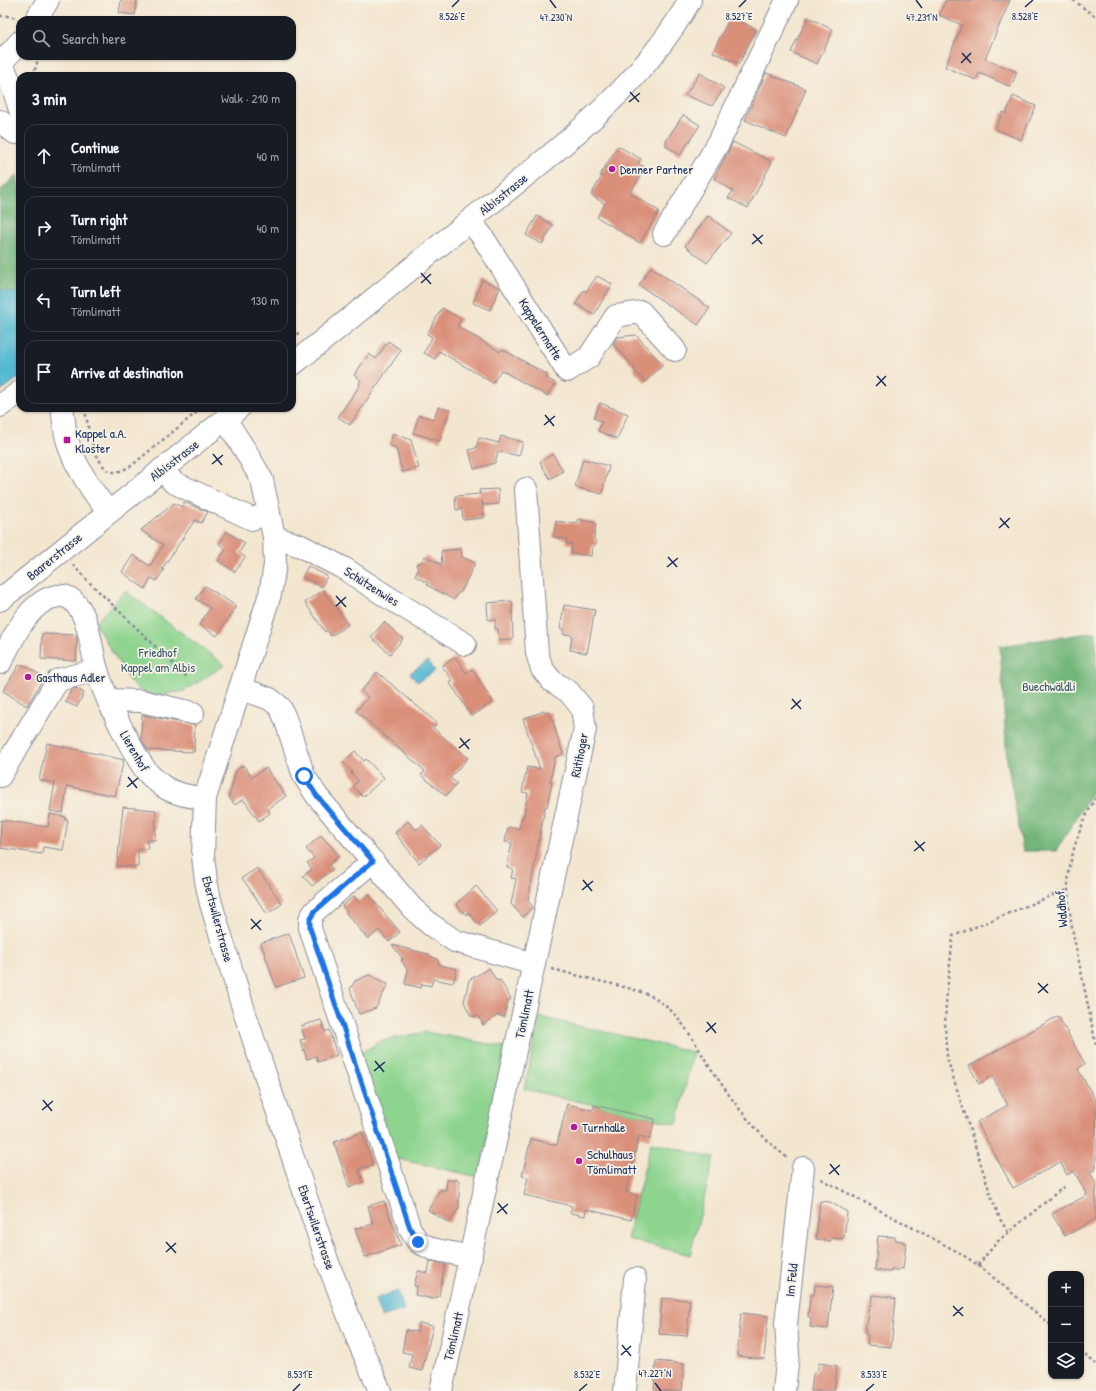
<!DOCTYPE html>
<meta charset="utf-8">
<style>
:root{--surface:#171b24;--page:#242831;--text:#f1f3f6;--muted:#9ea1a6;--line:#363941}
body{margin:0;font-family:"Patrick Hand",sans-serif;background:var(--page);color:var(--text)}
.controls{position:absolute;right:12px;bottom:12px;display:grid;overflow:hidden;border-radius:8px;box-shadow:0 1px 3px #0004}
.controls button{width:36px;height:36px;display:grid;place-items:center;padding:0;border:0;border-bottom:1px solid var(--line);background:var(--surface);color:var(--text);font:20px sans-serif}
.stop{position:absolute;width:12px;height:12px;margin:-9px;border:3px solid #1a73e8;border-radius:50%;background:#fff}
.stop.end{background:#1a73e8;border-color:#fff;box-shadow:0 1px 4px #0008}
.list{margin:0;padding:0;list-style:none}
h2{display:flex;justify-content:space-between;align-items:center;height:52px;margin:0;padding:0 16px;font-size:17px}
h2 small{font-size:13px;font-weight:400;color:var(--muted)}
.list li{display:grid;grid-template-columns:26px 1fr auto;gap:12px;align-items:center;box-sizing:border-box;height:64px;margin:0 8px 8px;padding:0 8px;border:1px solid var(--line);border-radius:12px}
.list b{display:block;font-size:15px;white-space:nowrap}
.list p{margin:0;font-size:13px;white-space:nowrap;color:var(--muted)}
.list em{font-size:13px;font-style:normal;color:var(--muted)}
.icon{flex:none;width:22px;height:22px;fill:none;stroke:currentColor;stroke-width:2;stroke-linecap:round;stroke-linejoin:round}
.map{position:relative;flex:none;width:1096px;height:1391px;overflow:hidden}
.search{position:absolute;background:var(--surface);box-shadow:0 1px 3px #0004;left:16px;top:16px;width:280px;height:44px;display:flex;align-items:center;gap:10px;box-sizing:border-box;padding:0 14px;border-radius:12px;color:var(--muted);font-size:15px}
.panel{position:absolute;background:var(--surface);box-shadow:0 1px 3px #0004;left:16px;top:72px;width:280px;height:340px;border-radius:12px}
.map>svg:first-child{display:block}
.green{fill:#8dd48e;stroke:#548276}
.forest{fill:#72b679;stroke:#46726c}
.water{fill:#53b9d2;stroke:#377498}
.building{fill:#da8f79}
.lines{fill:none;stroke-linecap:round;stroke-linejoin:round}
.minor-casing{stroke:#878a96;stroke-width:24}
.path{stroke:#878a96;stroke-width:2.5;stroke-dasharray:3 3;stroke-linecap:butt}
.minor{stroke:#fff;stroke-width:22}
.route{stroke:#1a73e8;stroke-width:5}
.ticks{fill:none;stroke:#1b2f5e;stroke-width:1.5}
.poi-dot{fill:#b5179e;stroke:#f7f3e8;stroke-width:1.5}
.labels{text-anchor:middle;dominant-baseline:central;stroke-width:3.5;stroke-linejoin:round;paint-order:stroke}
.poi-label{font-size:13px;fill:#1b2f5e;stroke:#f7f3e8;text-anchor:start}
.street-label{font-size:13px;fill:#1b2f5e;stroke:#f7f3e8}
.park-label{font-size:13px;fill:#38586a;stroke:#f7f3e8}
.ticks-label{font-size:10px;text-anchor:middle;fill:#1b2f5e;stroke:#f7f3e8;stroke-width:3.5;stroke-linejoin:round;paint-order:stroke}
</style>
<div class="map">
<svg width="1096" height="1391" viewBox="0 0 1096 1391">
<rect width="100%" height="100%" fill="#f7f3e8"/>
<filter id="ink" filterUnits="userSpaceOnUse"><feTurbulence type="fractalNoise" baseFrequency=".025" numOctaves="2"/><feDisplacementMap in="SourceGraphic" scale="8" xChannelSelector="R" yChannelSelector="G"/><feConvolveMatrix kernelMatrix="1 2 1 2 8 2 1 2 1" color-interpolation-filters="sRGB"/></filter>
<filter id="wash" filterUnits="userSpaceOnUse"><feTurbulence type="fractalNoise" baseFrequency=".012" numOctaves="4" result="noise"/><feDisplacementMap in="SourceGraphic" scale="16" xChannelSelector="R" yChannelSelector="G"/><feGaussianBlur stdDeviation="0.9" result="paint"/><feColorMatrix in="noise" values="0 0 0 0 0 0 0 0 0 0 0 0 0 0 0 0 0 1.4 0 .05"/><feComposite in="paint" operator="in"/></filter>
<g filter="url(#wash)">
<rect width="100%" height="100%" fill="#f3e6cf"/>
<g class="green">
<polygon points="125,591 225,665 184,691 156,696 141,691 130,682 95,623"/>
<polygon points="540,1017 693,1052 677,1124 524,1089"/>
<polygon points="426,1032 505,1047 479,1177 389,1157 356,1056 381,1041"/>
<polygon points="651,1142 714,1158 690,1255 627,1239"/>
</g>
<g class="forest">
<polygon points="17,175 20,196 20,305 0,298 0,191"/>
<polygon points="1096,632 1096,786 1056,851 1023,851 1007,760 1000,646"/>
</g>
<g class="water">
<polygon points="7,290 10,293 20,292 20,377 0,391 0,291"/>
<polygon points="428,661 435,671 417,682 410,673"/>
<polygon points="398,1291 404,1310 381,1317 375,1299"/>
</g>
<g id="blocks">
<g class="building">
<polygon points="121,0 137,0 135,15 119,13"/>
<polygon points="946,0 1010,0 985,59 1017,72 1011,87 979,73 976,80 945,67 962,25 939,15"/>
<polygon points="730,17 756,29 739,64 713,52"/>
<polygon points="808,17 833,30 817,64 791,52"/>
<polygon points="700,73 724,88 712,106 685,95"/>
<polygon points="766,73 806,89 786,138 745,120"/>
<polygon points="1013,96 1036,106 1021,140 995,129 1003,112 1006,114"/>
<polygon points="683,115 700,125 680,155 666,146 666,141"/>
<polygon points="733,142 772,162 748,208 728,198 733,191 714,178"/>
<polygon points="618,146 641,159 638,163 645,168 630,193 659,211 640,243 597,217 605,204 591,195 602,176 600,175"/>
<polygon points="537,216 553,225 542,244 526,235"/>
<polygon points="708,216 731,233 707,263 685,246"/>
<polygon points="651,267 710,308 698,325 639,285"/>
<polygon points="597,276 612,284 594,315 576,304 584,290 586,292"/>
<polygon points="482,280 500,288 490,310 473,303"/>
<polygon points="442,308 461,319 457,326 500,352 502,349 548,375 546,378 555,383 547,396 501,370 493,383 439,351 435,359 424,353 432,337 427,334"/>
<polygon points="636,335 663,365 645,382 633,369 635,368 613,344 617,337"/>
<polygon points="388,341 401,350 350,425 338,417 360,385 359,384 361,380 354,375 369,354 376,359"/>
<polygon points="600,403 628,414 617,439 598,431 602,422 594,418"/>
<polygon points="438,407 450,410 440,441 413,433 419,415 434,419"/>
<polygon points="393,433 411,440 419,468 402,472 396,448 389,445"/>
<polygon points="501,436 523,442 519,456 498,451 495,463 474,469 469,450 476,448 479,438 499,443"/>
<polygon points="553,454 563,471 550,479 540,462"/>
<polygon points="583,459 609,466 602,494 575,487"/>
<polygon points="498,489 499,504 483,505 482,501 484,518 463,520 462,509 456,510 455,496 480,494 479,490"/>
<polygon points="184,502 208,512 201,523 195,520 162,569 164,570 156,581 151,578 145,589 122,572 133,555 150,566 163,545 141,530 174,503 181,507"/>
<polygon points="578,519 596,523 594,539 597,543 592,547 591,556 571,553 572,544 566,543 567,539 553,537 556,521 578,524"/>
<polygon points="227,532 245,543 239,553 245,557 235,572 218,561 226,549 219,544"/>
<polygon points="461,549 462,557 475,563 461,592 457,594 454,600 427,585 428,583 415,576 418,570 416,564 422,562 425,556 442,565 441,551"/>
<polygon points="308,566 327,576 322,587 302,577"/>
<polygon points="205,586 236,606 217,636 199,625 210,608 196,599"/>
<polygon points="323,590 334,606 335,605 348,625 331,636 327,630 325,632 305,602"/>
<polygon points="512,601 513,640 499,641 498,629 495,629 495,619 488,620 487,603"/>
<polygon points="564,605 595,610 587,653 570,650 572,635 563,634 564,629 560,629"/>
<polygon points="384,622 403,639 390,654 371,637"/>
<polygon points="42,634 77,635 76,661 41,659"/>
<polygon points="456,657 466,673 472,669 493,702 472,716 450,683 453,681 442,666"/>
<polygon points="19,665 24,665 44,677 27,706 3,691"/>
<polygon points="377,672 437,723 433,728 468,758 450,778 457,783 446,796 421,775 425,771 356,711 368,697 361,691"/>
<polygon points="76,688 84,693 77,707 65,702 72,689"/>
<polygon points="544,711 545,713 550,712 563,754 555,757 550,782 552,782 547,807 545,807 528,901 533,907 523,917 511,904 516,879 511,878 513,869 507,867 512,843 505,842 508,827 519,829 521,818 523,818 528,793 522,792 527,767 540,769 523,719"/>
<polygon points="142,715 195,725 194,752 148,750 141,739"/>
<polygon points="47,743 124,760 115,796 67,786 63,813 50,811 55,783 39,780"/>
<polygon points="355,751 364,761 366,759 384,778 363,797 353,786 358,781 351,773 352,772 343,762"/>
<polygon points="243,765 252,777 266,768 286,796 268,809 270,813 259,821 243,799 235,805 229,797 236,771"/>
<polygon points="123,807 156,810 155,840 146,840 148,849 138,849 138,867 117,866"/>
<polygon points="50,814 66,817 65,820 68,820 63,850 43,847 42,854 0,848 1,820 48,827"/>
<polygon points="408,821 416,830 422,825 440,845 419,863 395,833"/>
<polygon points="321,835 339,856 329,865 333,869 312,886 303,876 312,869 307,863 314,858 306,849"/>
<polygon points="257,868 282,904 267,914 242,878"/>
<polygon points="476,886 497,911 480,926 468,912 466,915 456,904"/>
<polygon points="368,894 400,932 389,942 379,930 368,939 346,913 347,912 342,906 354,896 359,902"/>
<polygon points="289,933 304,978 276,987 261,943"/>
<polygon points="392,945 428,954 430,956 437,959 440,965 457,969 453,983 433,979 431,986 422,984 421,988 405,984 408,971 401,960 403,959"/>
<polygon points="489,968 497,981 500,980 511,999 508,1001 504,1017 498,1015 483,1025 479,1017 471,1016 464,1002 469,980"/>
<polygon points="369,975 388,984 376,1008 359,1014 350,989 355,981"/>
<polygon points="1058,1016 1085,1064 1078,1069 1096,1101 1096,1169 1090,1172 1096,1183 1096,1219 1065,1236 1052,1214 1087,1195 1074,1171 1067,1175 1060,1162 1013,1188 977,1122 1008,1105 992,1076 979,1084 969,1066"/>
<polygon points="321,1020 325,1032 329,1030 337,1055 318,1062 316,1056 307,1059 300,1040 305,1039 301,1026"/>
<polygon points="567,1104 593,1110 594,1105 655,1119 650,1139 639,1136 626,1192 637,1195 631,1220 586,1209 585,1216 570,1213 572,1206 524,1195 528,1177 522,1176 531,1139 557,1145"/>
<polygon points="362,1132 373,1165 359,1169 363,1182 349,1187 334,1142"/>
<polygon points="447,1180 459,1180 459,1207 449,1223 428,1210 440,1190 446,1190"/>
<polygon points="384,1201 401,1245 365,1257 355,1229 373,1224 368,1206"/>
<polygon points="820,1201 830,1202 847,1212 844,1238 841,1238 841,1239 831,1238 831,1241 816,1239"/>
<polygon points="878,1236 895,1237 895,1240 903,1241 902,1242 906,1243 903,1269 900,1268 899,1270 891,1270 891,1272 875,1270"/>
<polygon points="430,1261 445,1264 439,1296 433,1299 415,1295 417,1286 414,1286 418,1271 428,1273"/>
<polygon points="815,1285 833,1287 828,1329 810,1327 811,1317 808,1317 809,1306 811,1295 814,1295"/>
<polygon points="872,1295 892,1297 891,1298 896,1299 891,1347 867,1345 868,1335 865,1334 866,1324 869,1305 871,1305"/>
<polygon points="662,1298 690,1300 687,1336 659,1334"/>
<polygon points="741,1313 768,1316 764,1359 737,1356"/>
<polygon points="419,1323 433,1326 422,1371 409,1368 412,1354 402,1352 406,1330 417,1332"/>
<polygon points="656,1361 684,1364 682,1391 654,1391"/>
<polygon points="819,1363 837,1366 834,1391 811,1391 813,1374 818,1369"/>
</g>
</g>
</g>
<g filter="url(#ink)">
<use href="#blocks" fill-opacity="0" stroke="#878a96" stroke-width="1"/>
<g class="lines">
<defs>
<g id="minor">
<polyline points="36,20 48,0"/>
<polyline points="0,60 14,91 20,110"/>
<polyline points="0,64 20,42"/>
<polyline points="0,121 15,133 20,132"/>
<polyline points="470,221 482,236 567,371 589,357 616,316 641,312 675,350"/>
<polyline points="664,234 719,142 787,0"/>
<path d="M292,365C355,315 417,264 479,213C557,150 640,89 690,0"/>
<polyline points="0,406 20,392"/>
<path d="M62,408C64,418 64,429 67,439C72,461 94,495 109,512"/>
<polyline points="225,419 245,450 262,480 274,537 275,565 270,594 205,798 203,856 206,881 211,904 245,1014 328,1263 358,1340 380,1391"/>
<polyline points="162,469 173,482 252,519 269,513"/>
<polyline points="274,537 301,546 345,569 386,596 465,644"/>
<polyline points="0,600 239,408"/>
<path d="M0,663C13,640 28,600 58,596C65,595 71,598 76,604C90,619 91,651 97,670C103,691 113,711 123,731C131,746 138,761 148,773C152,778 159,783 164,787C177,795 191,797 205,798"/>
<polyline points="240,688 270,699 280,707 285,718 304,776 317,796 412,908 431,925 455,941 534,964"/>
<polyline points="108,700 141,701 193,713"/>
<polyline points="0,776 58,680 97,670"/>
<polyline points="373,861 315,911 310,919 310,928 410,1229 418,1242 432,1249 471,1257"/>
<polyline points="441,1391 585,729 582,708 569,692 552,681 542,669 537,653 526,489"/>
<polyline points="625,1391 635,1279"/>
<polyline points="784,1391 788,1354 786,1324 803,1168"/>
</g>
</defs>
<use href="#minor" class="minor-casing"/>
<g class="path">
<polyline points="1073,0 1096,17"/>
<polyline points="0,16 11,16 18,20"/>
<polyline points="33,76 39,56"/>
<polyline points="292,338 301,331"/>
<path d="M85,408C87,424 94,464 110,471C117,474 125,469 131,466L202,408"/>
<polyline points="73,565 87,580 187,677"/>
<path d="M1096,798C1081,821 1067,862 1068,890C1069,917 1075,944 1081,971C1086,996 1091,1021 1096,1045"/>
<path d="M552,969C571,974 590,979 608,983C627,988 647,991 662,1003C682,1018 694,1041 706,1061C730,1097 753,1132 788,1158"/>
<polyline points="821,1179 960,1253 978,1265 1051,1325"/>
<path d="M1008,1232L1001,1221L992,1199L948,1061C941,1021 949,977 953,936L1068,889"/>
<polyline points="978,1265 997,1242 1066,1185"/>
<polyline points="1081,1351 1096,1364"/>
</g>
<use href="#minor" class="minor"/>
</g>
</g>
<g class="lines" filter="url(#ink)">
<polyline class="route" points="304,776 317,796 373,861 315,911 310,919 310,928 410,1228 418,1242"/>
</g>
<path class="ticks" d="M550,0L556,8M916,0L922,8M452,7L459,0M739,7L746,0M1025,7L1033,0M962,53L971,63M961,63L971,53M630,92L639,102M629,102L640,93M753,234L762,244M752,244L763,235M421,273L431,284M421,283L431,274M877,376L886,386M876,386L886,376M545,415L554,426M544,425L555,416M213,454L222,465M212,464L223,455M1000,518L1009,528M999,528L1010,518M668,557L677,567M667,567L678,558M336,596L346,607M336,606L346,597M792,699L801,709M791,709L801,700M460,738L469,749M459,748L470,739M128,777L137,788M127,787L138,778M915,841L924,851M914,851L925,842M583,880L592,891M582,890L593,881M251,919L261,930M251,929L261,920M1038,983L1048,993M1038,993L1048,984M707,1022L716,1033M706,1032L716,1023M375,1061L384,1072M374,1071L385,1062M43,1100L52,1111M42,1110L53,1101M830,1164L839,1175M829,1174L840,1165M498,1203L507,1214M497,1213L508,1204M166,1242L176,1253M166,1252L176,1243M953,1306L963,1316M953,1316L963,1307M622,1345L631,1356M621,1355L631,1346M655,1383L661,1391M293,1391L300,1384M579,1391L587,1384M866,1391L874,1384"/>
<g class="poi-dot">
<circle cx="612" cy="169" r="4"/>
<rect x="63" y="436" width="8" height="8" rx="2"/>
<circle cx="28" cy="677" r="4"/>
<circle cx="574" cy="1127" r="4"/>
<circle cx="579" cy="1161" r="4"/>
</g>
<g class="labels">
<g class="poi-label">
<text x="620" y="169">Denner Partner</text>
<text x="75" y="433">Kappel a.A.<tspan x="75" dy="15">Kloster</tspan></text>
<text x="36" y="677">Gasthaus Adler</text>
<text x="582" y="1127">Turnhalle</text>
<text x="587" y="1154">Schulhaus<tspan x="587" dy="15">Tömlimatt</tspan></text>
</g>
<g class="street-label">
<text transform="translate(503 194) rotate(-39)">Albisstrasse</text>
<text transform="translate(541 329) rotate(58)">Kappelermatte</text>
<text transform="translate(174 460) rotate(-38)">Albisstrasse</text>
<text transform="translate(54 556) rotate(-39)">Baarerstrasse</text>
<text transform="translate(372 586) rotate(32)">Schützenwies</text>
<text transform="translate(135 751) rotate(60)">Lierenhof</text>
<text transform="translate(579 755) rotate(-79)">Rütihoger</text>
<text transform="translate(1061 909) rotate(-95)">Waldhof</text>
<text transform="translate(218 919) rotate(75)">Ebertswilerstrasse</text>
<text transform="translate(524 1014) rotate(-78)">Tömlimatt</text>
<text transform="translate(317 1227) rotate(71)">Ebertswilerstrasse</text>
<text transform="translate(791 1280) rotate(-84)">Im Feld</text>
<text transform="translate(453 1336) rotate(-77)">Tömlimatt</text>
</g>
<g class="park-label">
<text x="158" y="652">Friedhof<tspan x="158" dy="15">Kappel am Albis</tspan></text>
<text x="1049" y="686">Buechwäldli</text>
</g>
</g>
<g class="ticks-label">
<text x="452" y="20">8.526°E</text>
<text x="739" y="20">8.527°E</text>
<text x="1025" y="20">8.528°E</text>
<text x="556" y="21">47.230°N</text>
<text x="922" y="21">47.231°N</text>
<text x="655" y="1377">47.227°N</text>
<text x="300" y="1378">8.531°E</text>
<text x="587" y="1378">8.532°E</text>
<text x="874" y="1378">8.533°E</text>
</g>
</svg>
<div class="controls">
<button>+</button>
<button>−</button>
<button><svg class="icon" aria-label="layers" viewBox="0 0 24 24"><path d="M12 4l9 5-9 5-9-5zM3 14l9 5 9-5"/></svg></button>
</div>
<div class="stop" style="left:304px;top:776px"></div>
<div class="stop end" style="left:418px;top:1242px"></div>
<div class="search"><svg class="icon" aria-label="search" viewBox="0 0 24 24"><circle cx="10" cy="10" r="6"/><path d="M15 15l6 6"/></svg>Search here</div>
<section class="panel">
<h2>3 min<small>Walk · 210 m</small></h2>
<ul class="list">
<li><svg class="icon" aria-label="ahead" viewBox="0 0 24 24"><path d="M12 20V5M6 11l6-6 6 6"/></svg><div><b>Continue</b><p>Tömlimatt</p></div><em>40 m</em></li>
<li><svg class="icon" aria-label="right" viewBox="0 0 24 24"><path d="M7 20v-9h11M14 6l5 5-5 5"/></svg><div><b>Turn right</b><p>Tömlimatt</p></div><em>40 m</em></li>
<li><svg class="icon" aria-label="left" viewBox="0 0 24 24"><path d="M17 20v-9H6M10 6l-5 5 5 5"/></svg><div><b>Turn left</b><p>Tömlimatt</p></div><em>130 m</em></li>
<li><svg class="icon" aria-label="arrive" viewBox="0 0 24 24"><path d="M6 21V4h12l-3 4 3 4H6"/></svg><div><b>Arrive at destination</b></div></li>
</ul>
</section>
</div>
